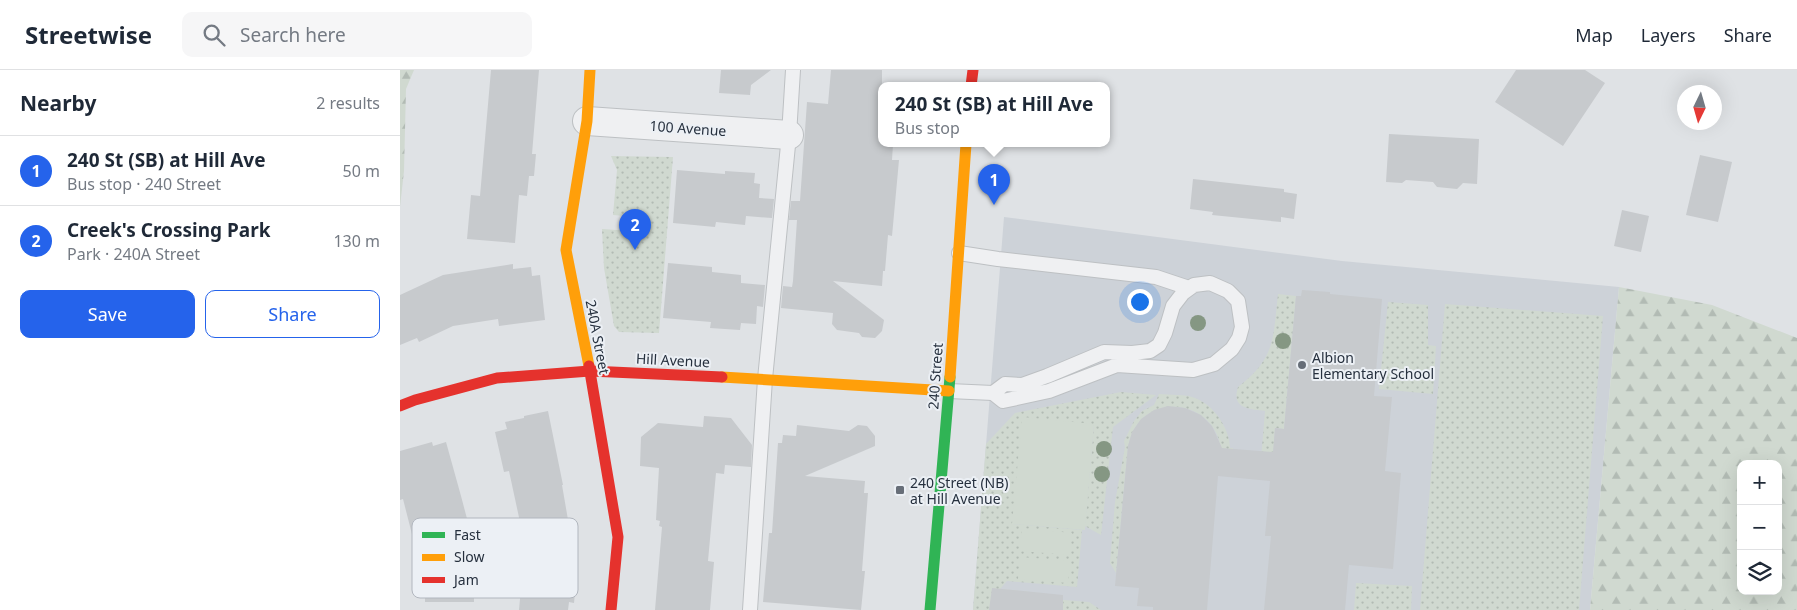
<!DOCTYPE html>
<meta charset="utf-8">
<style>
:root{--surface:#fff;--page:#f6f6f7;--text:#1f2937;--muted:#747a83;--line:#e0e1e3;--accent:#2563eb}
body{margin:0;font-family:"Noto Sans",sans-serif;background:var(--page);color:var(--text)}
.controls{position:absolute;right:15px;bottom:15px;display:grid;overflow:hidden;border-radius:10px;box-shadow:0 5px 20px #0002}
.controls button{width:45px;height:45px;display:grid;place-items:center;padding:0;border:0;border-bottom:1px solid var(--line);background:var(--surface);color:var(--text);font:25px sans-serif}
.compass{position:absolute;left:1277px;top:15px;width:45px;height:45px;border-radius:50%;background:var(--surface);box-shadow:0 5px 20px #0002;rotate:185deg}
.you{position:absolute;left:739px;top:231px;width:18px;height:18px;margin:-12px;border:4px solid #fff;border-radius:50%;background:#1a73e8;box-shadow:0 0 0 8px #1a73e833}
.badge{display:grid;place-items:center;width:32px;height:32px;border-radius:50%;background:var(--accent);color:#fff;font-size:16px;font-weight:700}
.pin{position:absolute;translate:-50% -41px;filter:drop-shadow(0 1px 2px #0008)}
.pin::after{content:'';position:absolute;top:26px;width:18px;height:15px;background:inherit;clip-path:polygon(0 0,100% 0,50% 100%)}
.popup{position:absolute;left:478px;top:12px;width:232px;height:65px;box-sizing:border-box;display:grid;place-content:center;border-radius:10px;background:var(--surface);filter:drop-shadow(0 1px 4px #0005);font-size:16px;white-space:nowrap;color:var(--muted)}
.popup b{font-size:19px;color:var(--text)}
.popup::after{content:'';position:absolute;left:50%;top:100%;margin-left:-10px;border:10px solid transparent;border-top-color:var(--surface)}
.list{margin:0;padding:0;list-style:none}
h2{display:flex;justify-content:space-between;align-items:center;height:65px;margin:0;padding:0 20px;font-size:21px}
h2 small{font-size:16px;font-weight:400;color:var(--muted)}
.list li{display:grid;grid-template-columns:32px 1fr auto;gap:15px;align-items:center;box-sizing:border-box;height:70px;padding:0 20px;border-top:1px solid var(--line)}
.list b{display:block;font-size:19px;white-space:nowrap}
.list p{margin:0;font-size:16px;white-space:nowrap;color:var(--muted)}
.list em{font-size:16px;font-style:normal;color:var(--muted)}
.actions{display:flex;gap:10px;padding:15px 20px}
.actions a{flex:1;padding:11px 0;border:1px solid var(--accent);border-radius:10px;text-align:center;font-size:18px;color:var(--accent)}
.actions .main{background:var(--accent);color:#fff}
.icon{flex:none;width:28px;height:28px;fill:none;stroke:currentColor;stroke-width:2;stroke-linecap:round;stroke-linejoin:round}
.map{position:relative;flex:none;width:1397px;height:540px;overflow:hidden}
header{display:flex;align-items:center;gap:30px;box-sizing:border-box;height:70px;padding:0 25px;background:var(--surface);border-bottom:1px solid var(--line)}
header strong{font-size:24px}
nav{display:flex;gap:28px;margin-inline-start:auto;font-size:18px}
.search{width:350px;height:45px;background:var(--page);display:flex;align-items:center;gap:12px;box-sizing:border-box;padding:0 18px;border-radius:10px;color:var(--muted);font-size:19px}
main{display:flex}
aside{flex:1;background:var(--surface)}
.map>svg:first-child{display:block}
.built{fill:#cdd2d8}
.green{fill:url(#green-dots)}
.forest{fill:url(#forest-firs);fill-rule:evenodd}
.pitch{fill:#d0d9d0}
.building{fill:#c7cacd}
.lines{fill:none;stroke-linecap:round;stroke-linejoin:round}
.lane-casing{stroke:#bdc0c3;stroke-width:16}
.street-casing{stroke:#bdc0c3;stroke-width:30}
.lane{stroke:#eff0f2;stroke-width:14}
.street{stroke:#eff0f2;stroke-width:28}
.fast{stroke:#30b455;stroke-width:11}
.slow{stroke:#ff9f0a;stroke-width:11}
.jam{stroke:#e5322d;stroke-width:11}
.tree{fill:#859783}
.poi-dot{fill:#676e78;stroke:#ecf0f5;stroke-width:2}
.labels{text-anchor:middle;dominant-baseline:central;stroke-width:4;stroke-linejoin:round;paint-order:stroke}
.street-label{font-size:14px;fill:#26303e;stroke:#ecf0f5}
.poi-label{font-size:14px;fill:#26303e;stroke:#ecf0f5;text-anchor:start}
.key{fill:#ecf0f5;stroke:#b1b6be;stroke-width:1}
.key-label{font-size:14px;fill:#26303e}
</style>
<header>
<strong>Streetwise</strong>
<div class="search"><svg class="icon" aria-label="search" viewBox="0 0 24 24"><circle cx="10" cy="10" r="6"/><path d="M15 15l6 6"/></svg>Search here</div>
<nav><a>Map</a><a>Layers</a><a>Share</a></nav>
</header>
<main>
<aside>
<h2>Nearby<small>2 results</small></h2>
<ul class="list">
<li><span class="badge">1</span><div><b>240 St (SB) at Hill Ave</b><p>Bus stop · 240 Street</p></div><em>50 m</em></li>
<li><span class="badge">2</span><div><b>Creek's Crossing Park</b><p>Park · 240A Street</p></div><em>130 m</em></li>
</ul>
<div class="actions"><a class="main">Save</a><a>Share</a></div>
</aside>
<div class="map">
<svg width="1397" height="540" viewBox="0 0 1397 540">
<defs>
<pattern id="green-dots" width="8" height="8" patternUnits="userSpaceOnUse" patternTransform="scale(1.25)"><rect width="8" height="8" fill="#d0d9d0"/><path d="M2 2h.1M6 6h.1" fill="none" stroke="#b2bbb4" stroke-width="1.8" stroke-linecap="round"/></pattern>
<pattern id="forest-firs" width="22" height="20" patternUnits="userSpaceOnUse" patternTransform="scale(1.25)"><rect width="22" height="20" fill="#d0d9d0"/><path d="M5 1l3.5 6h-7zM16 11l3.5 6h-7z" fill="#b2bbb4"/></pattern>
</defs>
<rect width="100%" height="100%" fill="#dfe2e5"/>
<polygon class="built" points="604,147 942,191 1219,217 1190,540 573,540"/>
<g class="green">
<polygon points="211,86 273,87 259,263 219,262 214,256 204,198 202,159 247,162 249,148 213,145 217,100"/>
<path d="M878,224L896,226L884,359L875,358L873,390L861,389L865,341C849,339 831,339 838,317C876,288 873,268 878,224Z"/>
<polygon points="988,232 1028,235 1028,275 1036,276 1033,324 979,319"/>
<polygon points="1045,234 1203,246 1179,540 1020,540"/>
<polygon points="721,322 756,325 713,357 701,465 685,456 694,354 612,454 682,460 677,517 607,511 600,519 639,523 651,529 689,532 701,540 573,540 586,374 615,343"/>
<path d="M759,324C769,325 786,324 795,328C814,335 830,359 830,378H833L832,386L820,385C820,380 820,374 819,370C809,337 767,326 742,349C734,356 731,366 728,376L716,503L710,493L715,432L725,377L724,371L734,351L742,341L754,335Z"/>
<polygon points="956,513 1012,516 1011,540 954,540"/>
</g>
<g class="forest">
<polygon points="0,0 14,0 6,19 4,101 0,137"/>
<path d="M1219,217L1312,235L1397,268V540H1190ZM1341,394H1378V521H1341Z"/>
</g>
<g class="pitch">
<polygon points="622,347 694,354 685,460 612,454"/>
<polygon points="622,458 672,463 670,485 620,481"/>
<polygon points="620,487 670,491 668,513 618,509"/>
</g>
<g class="building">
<polygon points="91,0 139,0 132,84 136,84 134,106 129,106 127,126 119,125 115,173 67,169 71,125 80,126"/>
<polygon points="321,0 371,0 351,15 350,25 319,23"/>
<polygon points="431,0 482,0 482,74 493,74 492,90 499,90 492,166 488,165 485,201 483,201 482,216 433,211 484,250 482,261 475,268 462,267 459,263 437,260 432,254 433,243 381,238 383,216 392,217 393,211 397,150 389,150 391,131 400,131 407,32 428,34"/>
<polygon points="1116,0 1185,0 1205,13 1163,76 1095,32"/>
<polygon points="989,64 1079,69 1077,114 1063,113 1057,119 1037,117 1033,112 1006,110 1002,113 986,112"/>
<polygon points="1300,85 1332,92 1318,152 1286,145"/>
<polygon points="277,100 325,104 325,101 355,103 354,113 360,114 359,128 374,129 372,148 346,146 345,155 316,152 315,157 273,153"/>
<polygon points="793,109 884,119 884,122 897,124 894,149 881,147 881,152 812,145 813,142 790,139"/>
<polygon points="1222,140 1249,146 1241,182 1214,176"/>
<polygon points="268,193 312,197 312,202 341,205 341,213 365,215 363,237 357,236 356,254 341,253 340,260 310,258 311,252 263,248"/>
<polygon points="113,194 113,199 131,197 132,206 140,205 145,250 99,256 98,249 53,256 19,272 17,268 0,275 0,225 43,205"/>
<polygon points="902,220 930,222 930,224 982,229 974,326 992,327 985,401 1001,403 993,499 949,495 945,540 864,540 871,466 865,466 870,411 818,406 807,540 753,540 753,537 737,536 739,518 715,516 728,376 732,362 741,349 754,340 768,336 785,338 801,345 812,356 822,378 873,382 875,358 884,359 896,226 901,226"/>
<polygon points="148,341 163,415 162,415 172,473 168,474 176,513 174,533 169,532 168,540 119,540 124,485 118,453 120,452 109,401 104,402 95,362 107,359 105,352 124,348 124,346"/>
<polygon points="304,346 331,348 352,375 351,397 325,395 324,404 316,403 308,491 314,492 310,540 255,540 262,457 259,456 260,451 256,450 259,398 240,396 241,367 258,353 303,357"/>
<polygon points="397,355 449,361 458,355 467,356 475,366 475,376 405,406 465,411 464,423 468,423 462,501 465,501 461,540 363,532 369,463 372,463 378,373 382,373 383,365 396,366"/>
<polygon points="32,372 33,376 46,372 61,426 74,475 74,532 25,532 25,478 16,480 3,429 0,430 0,381"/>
<polygon points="592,518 663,525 663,540 589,540"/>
</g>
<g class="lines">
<defs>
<g id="lane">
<polyline points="559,183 598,189 756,207 789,218"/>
<polygon points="810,213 828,221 838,231 842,257 839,268 832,279 814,294 793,300 717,295 649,321 603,331 593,323 605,314 622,315 647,306 704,282 732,283 750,281 759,275 765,263 773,236 783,223 794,215"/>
<polyline points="549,321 593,323"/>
<polyline points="350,540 365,309 389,65 393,0"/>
</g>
<polyline id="street" points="187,51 389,65"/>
</defs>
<use href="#lane" class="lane-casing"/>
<use href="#street" class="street-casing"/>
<use href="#lane" class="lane"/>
<use href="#street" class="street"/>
<polyline class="fast" points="530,540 550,307"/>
<g class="slow">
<polyline points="189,296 166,180 187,51 190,0"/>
<polyline points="322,307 549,321"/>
<polyline points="550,307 566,74"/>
</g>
<g class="jam">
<polyline points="571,16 573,0"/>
<polyline points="189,296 218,467 211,540"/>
<polyline points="0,336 15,330 97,308 190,301 322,307"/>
</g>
</g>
<g class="tree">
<circle cx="798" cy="253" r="8"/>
<circle cx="883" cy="271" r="8"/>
<circle cx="704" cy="379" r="8"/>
<circle cx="702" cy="404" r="8"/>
</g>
<g class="poi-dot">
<circle cx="902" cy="295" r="5"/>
<rect x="495" y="415" width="10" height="10" rx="2.5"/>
</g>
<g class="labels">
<g class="street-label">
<text transform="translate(288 58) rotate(4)">100 Avenue</text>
<text transform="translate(198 267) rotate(79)">240A Street</text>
<text transform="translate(273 290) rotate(3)">Hill Avenue</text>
<text transform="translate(535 306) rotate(-86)">240 Street</text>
</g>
<g class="poi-label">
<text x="912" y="287">Albion<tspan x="912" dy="16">Elementary School</tspan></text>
<text x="510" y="412">240 Street (NB)<tspan x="510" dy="16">at Hill Avenue</tspan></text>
</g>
</g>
<rect x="12" y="448" width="166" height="80" rx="8" class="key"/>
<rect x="22" y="462" width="23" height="6" fill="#30b455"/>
<rect x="22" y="484" width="23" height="7" fill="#ff9f0a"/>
<rect x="22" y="507" width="23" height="6" fill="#e5322d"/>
<g class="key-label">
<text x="54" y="470">Fast</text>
<text x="54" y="492">Slow</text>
<text x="54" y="515">Jam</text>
</g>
</svg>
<div class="controls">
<button>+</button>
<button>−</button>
<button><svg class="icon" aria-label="layers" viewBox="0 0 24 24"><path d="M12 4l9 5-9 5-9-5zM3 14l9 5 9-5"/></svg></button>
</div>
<svg class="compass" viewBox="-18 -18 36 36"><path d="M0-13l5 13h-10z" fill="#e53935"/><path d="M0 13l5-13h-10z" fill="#747a83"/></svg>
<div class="you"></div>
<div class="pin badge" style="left:594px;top:135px">1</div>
<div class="popup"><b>240 St (SB) at Hill Ave</b>Bus stop</div>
<div class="pin badge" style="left:235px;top:180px">2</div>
</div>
</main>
